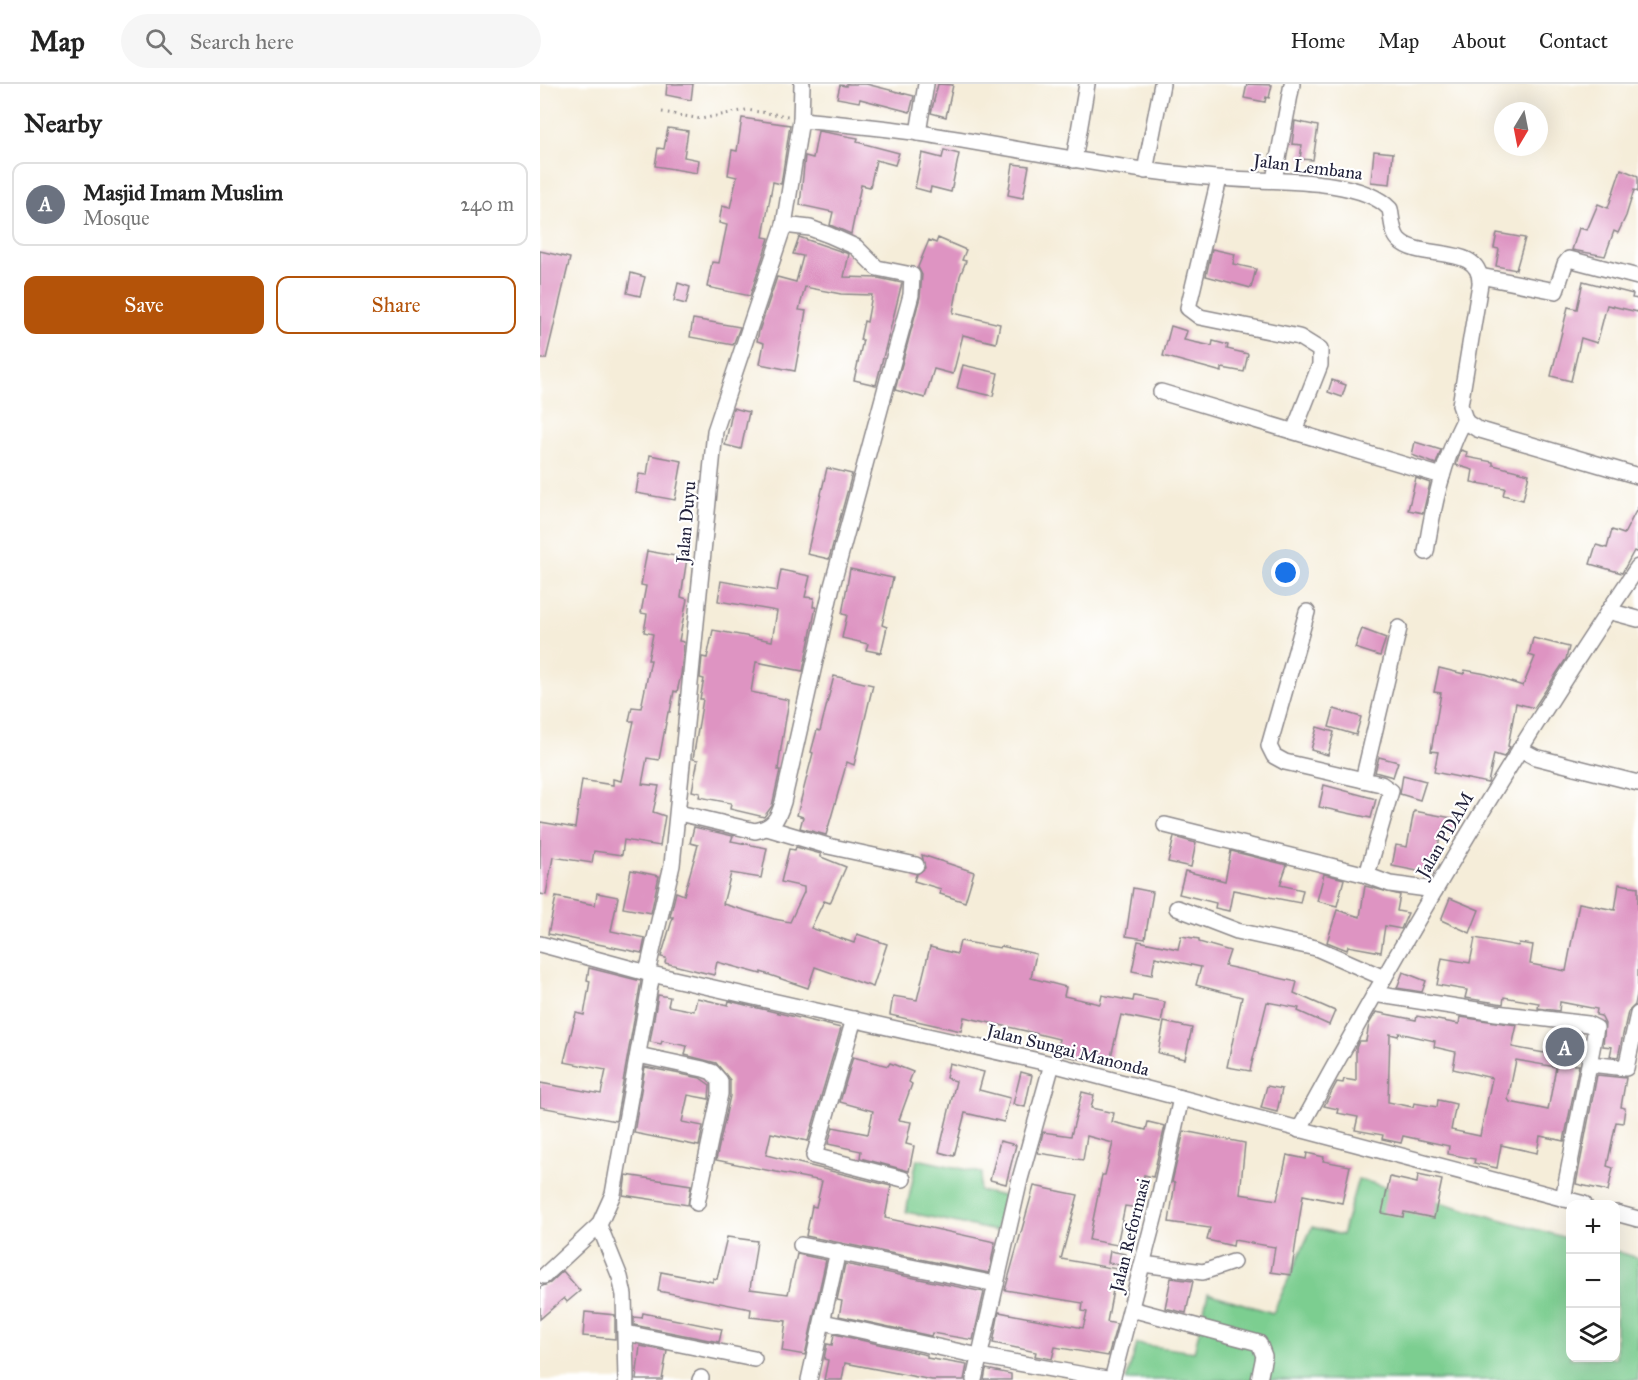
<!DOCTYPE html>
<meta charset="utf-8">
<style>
:root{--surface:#fff;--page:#f6f6f6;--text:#222;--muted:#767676;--line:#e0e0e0;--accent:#b45309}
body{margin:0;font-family:"IM FELL Great Primer",serif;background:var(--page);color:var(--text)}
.controls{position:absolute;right:18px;bottom:18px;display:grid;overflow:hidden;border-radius:12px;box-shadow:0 6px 24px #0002}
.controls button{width:54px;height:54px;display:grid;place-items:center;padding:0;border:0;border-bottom:2px solid var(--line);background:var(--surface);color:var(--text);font:30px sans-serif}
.compass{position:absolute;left:954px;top:18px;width:54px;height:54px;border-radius:50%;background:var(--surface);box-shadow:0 6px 24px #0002;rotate:190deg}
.you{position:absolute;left:746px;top:489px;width:21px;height:21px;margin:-15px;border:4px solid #fff;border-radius:50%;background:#1a73e8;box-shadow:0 0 0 9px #1a73e833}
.badge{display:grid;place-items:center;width:39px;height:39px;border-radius:50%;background:var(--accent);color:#fff;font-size:20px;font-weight:700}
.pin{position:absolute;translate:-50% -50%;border:3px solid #fff;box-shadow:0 2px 6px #0006}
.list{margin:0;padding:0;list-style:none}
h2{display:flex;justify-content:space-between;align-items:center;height:78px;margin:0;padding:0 24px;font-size:26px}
h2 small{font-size:20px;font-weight:400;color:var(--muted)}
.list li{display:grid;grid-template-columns:39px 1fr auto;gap:18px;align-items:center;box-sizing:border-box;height:84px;margin:0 12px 12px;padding:0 12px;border:2px solid var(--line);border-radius:12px}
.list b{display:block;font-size:22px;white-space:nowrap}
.list p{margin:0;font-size:20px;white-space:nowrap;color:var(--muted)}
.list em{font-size:20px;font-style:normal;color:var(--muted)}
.actions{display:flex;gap:12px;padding:18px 24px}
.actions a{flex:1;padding:14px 0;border:2px solid var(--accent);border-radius:12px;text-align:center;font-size:21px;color:var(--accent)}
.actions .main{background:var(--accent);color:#fff}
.icon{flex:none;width:33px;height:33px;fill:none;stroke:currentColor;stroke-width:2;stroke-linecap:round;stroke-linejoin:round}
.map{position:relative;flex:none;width:1098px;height:1296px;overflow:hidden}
header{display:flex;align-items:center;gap:36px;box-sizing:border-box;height:84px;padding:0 30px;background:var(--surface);border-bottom:2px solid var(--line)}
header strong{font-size:28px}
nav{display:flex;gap:33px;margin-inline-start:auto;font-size:21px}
.search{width:420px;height:54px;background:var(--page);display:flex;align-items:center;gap:15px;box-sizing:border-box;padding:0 21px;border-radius:33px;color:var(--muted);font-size:22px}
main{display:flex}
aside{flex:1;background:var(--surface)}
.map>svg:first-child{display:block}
.green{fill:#7bce90;stroke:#4e7866;stroke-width:1.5}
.building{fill:#de94c2;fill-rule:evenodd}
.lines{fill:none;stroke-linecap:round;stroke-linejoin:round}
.minor-casing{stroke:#8c888a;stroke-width:18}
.path{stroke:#8c888a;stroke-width:3;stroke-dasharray:1.5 4.5;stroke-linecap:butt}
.minor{stroke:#fff;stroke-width:15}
.labels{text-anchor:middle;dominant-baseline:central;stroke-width:4.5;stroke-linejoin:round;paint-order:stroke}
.street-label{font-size:18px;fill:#22223b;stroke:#fff}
</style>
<header>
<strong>Map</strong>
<div class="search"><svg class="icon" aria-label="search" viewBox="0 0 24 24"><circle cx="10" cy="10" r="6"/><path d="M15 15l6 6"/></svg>Search here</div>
<nav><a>Home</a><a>Map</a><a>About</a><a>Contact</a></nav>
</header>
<main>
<aside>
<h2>Nearby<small></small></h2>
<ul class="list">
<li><span class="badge" style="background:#6b7280">A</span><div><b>Masjid Imam Muslim</b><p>Mosque</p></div><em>240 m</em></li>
</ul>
<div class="actions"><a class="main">Save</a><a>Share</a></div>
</aside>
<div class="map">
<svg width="1098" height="1296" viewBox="0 0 1098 1296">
<rect width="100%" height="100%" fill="#fff"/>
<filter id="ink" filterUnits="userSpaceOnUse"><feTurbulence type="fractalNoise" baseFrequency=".0167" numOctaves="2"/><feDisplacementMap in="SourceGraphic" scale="12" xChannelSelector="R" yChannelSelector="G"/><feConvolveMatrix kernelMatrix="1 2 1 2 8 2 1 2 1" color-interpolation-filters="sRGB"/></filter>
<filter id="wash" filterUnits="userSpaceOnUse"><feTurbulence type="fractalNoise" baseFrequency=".008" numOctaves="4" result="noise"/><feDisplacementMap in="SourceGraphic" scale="24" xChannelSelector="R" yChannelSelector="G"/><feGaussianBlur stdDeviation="1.35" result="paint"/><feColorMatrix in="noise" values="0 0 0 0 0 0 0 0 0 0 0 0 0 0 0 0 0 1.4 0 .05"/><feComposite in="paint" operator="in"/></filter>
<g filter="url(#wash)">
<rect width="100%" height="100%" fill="#f5edd9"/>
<g class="green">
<polygon points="377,1075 442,1089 439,1107 464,1112 456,1147 366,1128"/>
<polygon points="818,1095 1030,1155 1030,1274 1076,1274 1076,1167 1098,1174 1098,1296 586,1296 597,1260 654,1268 668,1209 733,1229 772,1143 802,1151"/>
</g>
<g id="blocks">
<g class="building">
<polygon points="127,0 153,0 151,16 126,11"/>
<polygon points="306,0 326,0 374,12 370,28 320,15 319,18 297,14 300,1 306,2"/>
<polygon points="398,0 413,1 406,33 391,29"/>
<polygon points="707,0 732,1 729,14 726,13 725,18 704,14"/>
<polygon points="202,34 250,41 241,100 233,98 227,130 223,153 229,154 210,212 167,203 172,178 179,179 187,141 179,139 182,122 190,124 197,93 188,91 192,66 197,67"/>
<polygon points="755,37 778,42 773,76 760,75 762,61 752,60"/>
<polygon points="128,44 148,47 144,73 159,76 157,89 115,82 118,64 124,65"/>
<polygon points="278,47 318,54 317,58 359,69 355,81 336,76 330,103 321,101 311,150 290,141 293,128 260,121 265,72 273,74"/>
<polygon points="404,66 419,70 411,108 391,103 390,108 375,104 382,69 402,74"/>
<polygon points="834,67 853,69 850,100 831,98"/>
<polygon points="473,80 489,82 483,114 468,111"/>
<polygon points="1081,85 1098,92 1098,108 1094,106 1086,132 1078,149 1074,147 1065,172 1032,166 1039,144 1047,146 1058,120 1068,124"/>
<polygon points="957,149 985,154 976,186 956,182 959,165 954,164"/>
<polygon points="259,153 309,170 304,193 338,194 362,199 336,301 314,296 323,256 320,256 324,237 327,238 332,211 301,210 265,203 259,226 266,227 255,287 220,280 224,259 217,257 219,247 237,193 256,198 263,172 253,170"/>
<polygon points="398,154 426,166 422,176 426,177 420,192 413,229 460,240 456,259 423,251 413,290 394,285 385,314 355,306 380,213 382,191 378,183 389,156 396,159"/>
<polygon points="672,165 695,170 693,180 716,185 711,204 666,192"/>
<polygon points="0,167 30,174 6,275 0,275"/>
<polygon points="91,189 105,193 100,212 87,209"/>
<polygon points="1043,197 1093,210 1092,214 1098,215 1098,228 1067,221 1057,259 1041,254 1031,297 1011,292 1028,223 1037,225"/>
<polygon points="138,199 150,203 146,220 134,217"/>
<polygon points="153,235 200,243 193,261 150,253"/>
<polygon points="631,242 647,247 644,256 672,262 673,257 688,261 687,265 708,270 704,288 682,284 682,288 623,272"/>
<polygon points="423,281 458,289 453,312 417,304"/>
<polygon points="792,296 806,301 802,313 788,308"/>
<polygon points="193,324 209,328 201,365 185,361"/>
<polygon points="875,358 901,366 896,380 872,371"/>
<polygon points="921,366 927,368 926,373 953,378 953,381 989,390 983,416 963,411 965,404 931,398 933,386 916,381"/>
<polygon points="110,371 142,377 135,416 96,409 99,390 107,391"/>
<polygon points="287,384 312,390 289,475 267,470"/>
<polygon points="876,394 890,399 883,429 868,426"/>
<polygon points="1098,423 1098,469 1094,467 1082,489 1050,480 1056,461 1067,464 1072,446 1084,450"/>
<polygon points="107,467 147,474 141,513 147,515 139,557 144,558 141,591 137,608 134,607 130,628 128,628 119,676 107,674 102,700 119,702 113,728 125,732 120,762 84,756 82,771 54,767 52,779 13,773 6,811 0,810 0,738 35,744 42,696 73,701 73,695 81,697 94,637 89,637 92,623 101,624 111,576 108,576 113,550 104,548 107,530 101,529 106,502 101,501"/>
<polygon points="310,485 353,494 342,541 347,543 341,569 326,566 328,560 302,554 307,531 302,530"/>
<polygon points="241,486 270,492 265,513 274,514 273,523 276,523 263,587 216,578 211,608 249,616 241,664 238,686 240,686 232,722 224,733 190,725 191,719 159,713 160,709 152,707 158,676 153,675 163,615 160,615 164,595 160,594 162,573 167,574 173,546 232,557 237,527 178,517 181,497 237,507"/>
<polygon points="822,545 846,554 840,572 815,564"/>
<polygon points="993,554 1029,563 1026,575 994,624 976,619 968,662 970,663 964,673 954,670 948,699 894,688 898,668 891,667 901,609 894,608 899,584 924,590 925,586 946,590 983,602 995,573 989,571"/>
<polygon points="294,592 333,601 314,681 307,678 286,751 260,744 263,733 257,731 273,669 271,668 277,646 280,647"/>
<polygon points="794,625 821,633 816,651 789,643"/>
<polygon points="777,643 794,648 788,671 771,666"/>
<polygon points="839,673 858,678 853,693 835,688"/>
<polygon points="863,691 886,697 880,716 860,710"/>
<polygon points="784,701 836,715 831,734 779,723"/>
<polygon points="874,727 918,735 915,750 901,747 893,790 852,782 856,761 867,763"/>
<polygon points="154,743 193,752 191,757 227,764 221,794 191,789 183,820 234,835 250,838 264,808 264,803 241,798 249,765 255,766 256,763 281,770 281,773 306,783 290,819 284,817 271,844 314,859 317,850 347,860 333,903 275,883 268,904 221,888 221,890 177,878 174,891 125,879 126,874 121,873 133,833 130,833 136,808 144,811 158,761 150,759"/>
<polygon points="634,753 656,759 651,783 628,778"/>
<polygon points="691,767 747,781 740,801 763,806 760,819 693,806 689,827 675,824 676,819 639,810 645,787 685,797"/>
<polygon points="382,771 434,788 425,818 400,810 401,805 374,797 376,791 385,784"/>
<polygon points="91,786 119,792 111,829 83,824"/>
<polygon points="784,790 804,795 797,822 777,817"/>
<polygon points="1079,800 1098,803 1098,906 1095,921 1088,928 1078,973 1070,972 1072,963 1063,962 1065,940 1061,932 1056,931 1057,925 1020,918 1019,927 998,924 999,919 964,913 963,920 957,919 925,914 927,906 897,901 902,874 930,879 935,854 978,862 979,859 993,861 990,880 1026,887 1039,819 1075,826"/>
<polygon points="825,802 860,811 857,827 868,829 861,845 845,842 841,868 808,862 807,866 787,858 797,826 820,833"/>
<polygon points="593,804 613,808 605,855 586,852"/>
<polygon points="57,809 78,813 71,847 105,854 102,869 8,850 16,813 55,821"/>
<polygon points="910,814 939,826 930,849 901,836"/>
<polygon points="641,852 659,855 659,858 690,867 685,882 757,898 754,909 795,927 789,941 758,927 759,924 727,918 710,987 687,983 702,913 656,901 661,883 615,873 612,891 592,887 598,857 638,865"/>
<polygon points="420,857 460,864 461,862 496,870 491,894 526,903 524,912 560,920 562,911 593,917 594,912 625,918 621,939 581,931 569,981 516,970 519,955 486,947 424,933 421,947 350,931 353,912 377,916 390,863 417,870"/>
<polygon points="49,884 101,897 76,1037 0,1023 0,999 61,1010 66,986 24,978 36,929 44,931 50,897 47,896"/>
<polygon points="863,888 886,897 882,908 857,904"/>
<polygon points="118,911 130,913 128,922 154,927 157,914 188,921 189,917 301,944 268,1057 231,1049 226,1071 351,1102 345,1134 455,1158 449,1189 266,1152 272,1122 276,1123 282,1097 176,1076 190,1012 190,996 176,979 145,971 147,962 122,957 121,960 110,958"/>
<path d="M836,928L876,936L877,932L919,940L920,933L977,941L972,963L1004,969L1016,946L1043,958L1034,981H1039L1024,1057L1000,1052L997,1069L961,1061L957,1084L934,1079L935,1075L908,1070L909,1062L863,1052L861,1059L842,1055L843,1051L815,1046L818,1033L797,1029L798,1025L784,1022L797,998L803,999L804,995L816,997V964L819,957H826L829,940ZM859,949L895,957L894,963L916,968L913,985L952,994L940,1052L911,1046L916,1020L898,1016L897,1023L874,1019L873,1023L848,1018L850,950L858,952ZM976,976L1016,983L1008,1026L970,1018L968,1015Z"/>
<polygon points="624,938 652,944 645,975 618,969"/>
<polygon points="313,973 348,982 350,979 373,988 369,998 372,1000 359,1036 371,1038 366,1060 374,1062 369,1087 320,1074 321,1067 288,1060 293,1043 328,1050 333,1027 300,1018"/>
<polygon points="409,979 444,988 439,1006 470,1014 464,1038 425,1029 414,1072 399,1068 416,997 406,994"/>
<polygon points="105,983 160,994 170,1001 169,1015 148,1011 142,1038 163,1042 159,1062 94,1049"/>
<polygon points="481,988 492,991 485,1023 473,1020"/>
<polygon points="1057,991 1086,994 1081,1023 1085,1024 1083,1039 1076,1038 1067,1082 1073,1084 1068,1107 1036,1100"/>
<polygon points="727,1002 742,1005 737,1028 721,1024"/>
<polygon points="542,1008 554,1011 551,1024 574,1029 572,1038 606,1046 608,1038 625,1042 613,1093 604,1091 599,1124 585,1122 577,1161 549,1156 562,1091 565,1091 573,1059 547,1052 543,1076 498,1069 503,1048 531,1052"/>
<polygon points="644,1047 705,1059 700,1110 737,1116 747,1071 766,1075 767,1069 784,1073 783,1077 810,1082 802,1119 763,1111 751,1191 731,1188 735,1163 694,1156 693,1162 667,1156 670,1144 629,1138 635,1099 632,1098"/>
<polygon points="460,1057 476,1061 466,1100 450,1096"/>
<polygon points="86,1091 151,1101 148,1121 83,1111"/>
<polygon points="878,1091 902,1096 894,1134 864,1128 863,1133 842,1129 850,1093 877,1099"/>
<polygon points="494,1102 538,1111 521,1175 577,1185 567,1238 577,1240 568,1272 515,1263 512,1275 495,1272 496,1268 453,1259 459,1228 543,1244 547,1228 542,1227 543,1219 465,1206"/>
<polygon points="187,1153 217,1157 210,1205 248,1210 257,1170 286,1176 265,1271 242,1267 246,1237 210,1233 211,1225 118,1207 121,1188 173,1198 173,1194 177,1195"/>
<polygon points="570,1167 586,1170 584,1182 568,1179"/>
<polygon points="305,1180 444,1208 433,1256 392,1249 391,1252 299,1232 302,1217 297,1216"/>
<polygon points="23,1187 40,1207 27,1218 24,1214 0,1235 0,1203 10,1199"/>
<polygon points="631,1194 653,1197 646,1229 625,1224"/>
<polygon points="45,1228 75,1231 75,1255 43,1252"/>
<polygon points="103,1229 182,1245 179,1258 94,1241 94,1233 102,1234"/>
<polygon points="294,1250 387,1271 387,1274 427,1281 424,1296 392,1296 305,1279 302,1296 284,1296 288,1276 284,1275 287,1260 292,1261"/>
<polygon points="100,1262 127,1267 122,1296 96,1296"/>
<polygon points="446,1285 471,1290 471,1296 444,1296"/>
</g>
</g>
</g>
<g filter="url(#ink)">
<use href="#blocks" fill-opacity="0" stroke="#8c888a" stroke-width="1.5"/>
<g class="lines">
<defs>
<g id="minor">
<path d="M261,36C300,40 340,43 379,49C491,66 601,92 715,96C751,97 825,97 850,125C852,135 852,149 859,156C880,178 942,158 940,200L920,321L926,338L937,345L1098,392"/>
<polyline points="378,49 386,0"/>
<polyline points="534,76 547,0"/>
<polyline points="605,87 622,0"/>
<polyline points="679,95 648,224 660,233 759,253 780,266 780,281 754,347"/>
<polyline points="734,96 752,0"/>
<polyline points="940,192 1016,207 1025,180 1029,175 1098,193"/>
<polyline points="621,308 902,392"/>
<path d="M886,468C893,422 903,377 924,336"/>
<polyline points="1068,527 1098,535"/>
<polyline points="767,528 729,662 734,672 745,678 841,700 851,707 827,791"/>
<polyline points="980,665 995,673 1098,699"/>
<polyline points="823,696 859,544"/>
<path d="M139,729L215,747C233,744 238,735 243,718L292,502L371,211L372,191L337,184L316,163L289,151L270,144L244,141"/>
<polyline points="625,741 823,790 850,800 895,806"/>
<polyline points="227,744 288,762 376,781"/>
<polyline points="637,824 697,847 776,864 844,894"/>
<polyline points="0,860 107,889 512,980 1044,1120"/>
<polyline points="107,889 132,781 175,347 244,141 261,36 262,0"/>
<polyline points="834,910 956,929 1048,940 1056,944 1023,1115"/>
<polyline points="314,935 274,1072 363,1095"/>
<polyline points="98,971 163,985 172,988 180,997 180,1010 157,1119"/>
<polyline points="1050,980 1086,984 1098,930"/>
<path d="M759,1046C864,854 975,665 1098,483"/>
<polyline points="1076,1129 1098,1135"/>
<polyline points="59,1141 80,1193 84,1211 86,1296"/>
<polyline points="261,1161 456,1200"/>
<polyline points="603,1180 663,1188 693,1178"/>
<polyline points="4,1192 59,1141 73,1110 112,890"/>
<polyline points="591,1225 719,1259 724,1272 719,1296"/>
<polyline points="283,1238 439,1272 572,1296"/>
<polyline points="86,1249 214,1275"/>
<polyline points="160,1296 161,1294"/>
<polyline points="269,1296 298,1167"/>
<polyline points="434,1296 480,1095 512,980"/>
<polyline points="572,1296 616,1127 641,1014"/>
</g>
</defs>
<use href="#minor" class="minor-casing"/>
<polyline class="path" points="122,28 161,35 206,26 248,32"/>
<use href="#minor" class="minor"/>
</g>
</g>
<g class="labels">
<g class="street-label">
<text transform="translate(768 83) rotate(7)">Jalan Lembana</text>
<text transform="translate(146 438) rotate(-85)">Jalan Duyu</text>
<text transform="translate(905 751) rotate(-60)">Jalan PDAM</text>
<text transform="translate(528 966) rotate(14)">Jalan Sungai Manonda</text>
<text transform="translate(590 1151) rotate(-76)">Jalan Reformasi</text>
</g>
</g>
</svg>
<div class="controls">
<button>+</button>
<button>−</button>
<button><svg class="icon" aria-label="layers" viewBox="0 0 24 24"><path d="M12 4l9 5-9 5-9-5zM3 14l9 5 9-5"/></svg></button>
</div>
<svg class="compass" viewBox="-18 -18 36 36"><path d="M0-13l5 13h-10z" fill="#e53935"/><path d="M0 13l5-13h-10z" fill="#767676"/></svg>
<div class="you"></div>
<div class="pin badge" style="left:1025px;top:963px;background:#6b7280">A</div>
</div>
</main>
